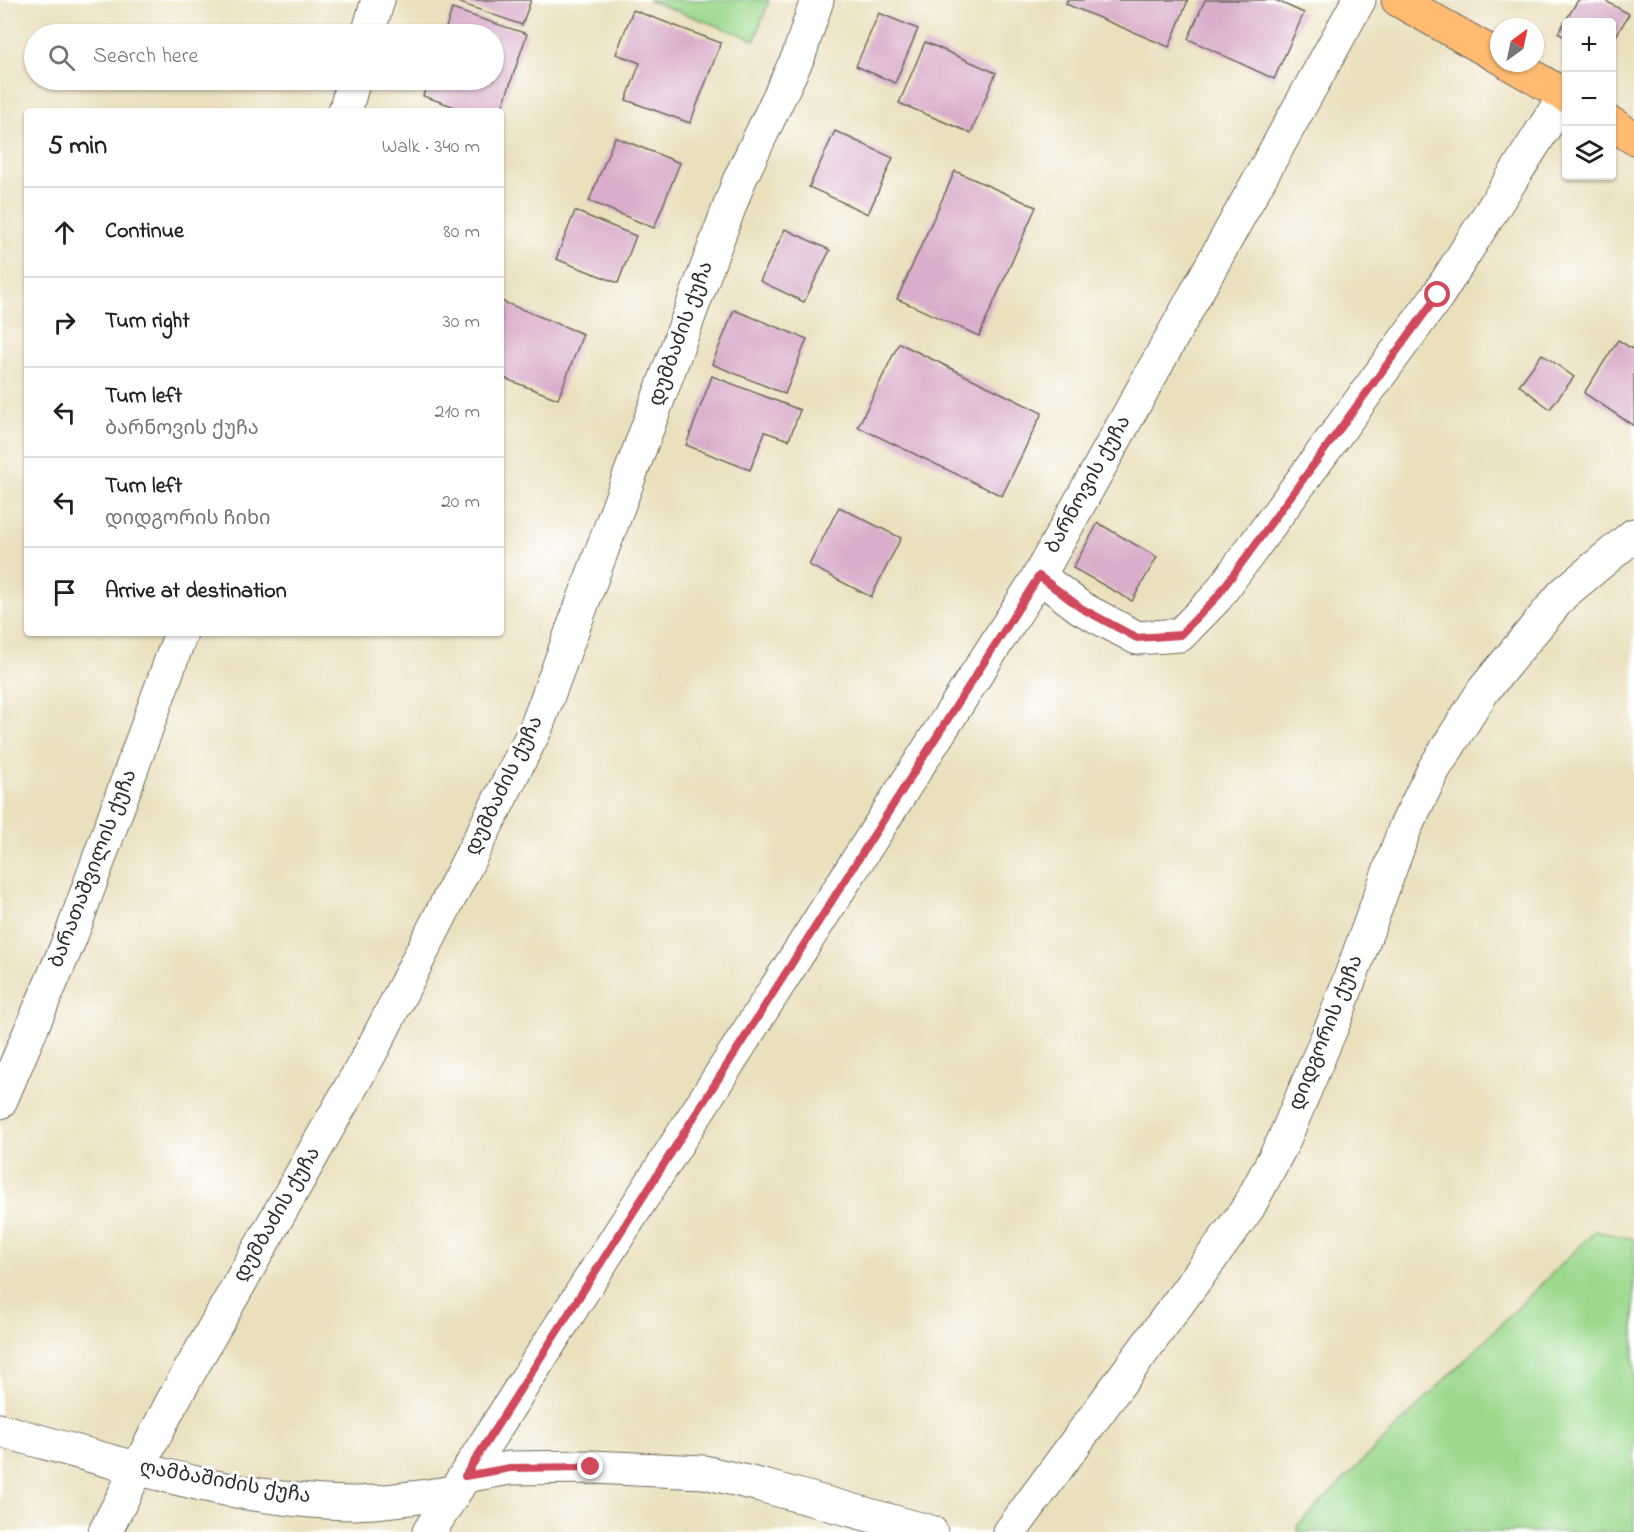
<!DOCTYPE html>
<meta charset="utf-8">
<style>
:root{--surface:#fff;--page:#f2f2f2;--text:#202124;--muted:#757577;--line:#e0e0e0}
body{margin:0;font-family:"Indie Flower","Noto Sans Georgian",sans-serif;background:var(--page);color:var(--text)}
.controls{position:absolute;right:18px;top:18px;display:grid;overflow:hidden;border-radius:6px;box-shadow:0 2px 4px #0004}
.controls button{width:54px;height:54px;display:grid;place-items:center;padding:0;border:0;border-bottom:2px solid var(--line);background:var(--surface);color:var(--text);font:30px sans-serif}
.compass{position:absolute;left:1490px;top:18px;width:54px;height:54px;border-radius:50%;background:var(--surface);box-shadow:0 2px 4px #0004;rotate:33deg}
.stop{position:absolute;width:18px;height:18px;margin:-14px;border:4px solid #d1495b;border-radius:50%;background:#fff}
.stop.end{background:#d1495b;border-color:#fff;box-shadow:0 2px 6px #0008}
.list{margin:0;padding:0;list-style:none}
h2{display:flex;justify-content:space-between;align-items:center;height:78px;margin:0;padding:0 24px;font-size:26px}
h2 small{font-size:20px;font-weight:400;color:var(--muted)}
.list li{display:grid;grid-template-columns:39px 1fr auto;gap:18px;align-items:center;box-sizing:border-box;height:90px;padding:0 24px;border-top:2px solid var(--line)}
.list b{display:block;font-size:22px;white-space:nowrap}
.list p{margin:0;font-size:20px;white-space:nowrap;color:var(--muted)}
.list em{font-size:20px;font-style:normal;color:var(--muted)}
.icon{flex:none;width:33px;height:33px;fill:none;stroke:currentColor;stroke-width:2;stroke-linecap:round;stroke-linejoin:round}
.map{position:relative;flex:none;width:1634px;height:1532px;overflow:hidden}
.search{position:absolute;background:var(--surface);box-shadow:0 2px 4px #0004;left:24px;top:24px;width:480px;height:66px;display:flex;align-items:center;gap:15px;box-sizing:border-box;padding:0 21px;border-radius:33px;color:var(--muted);font-size:22px}
.panel{position:absolute;background:var(--surface);box-shadow:0 2px 4px #0004;left:24px;top:108px;width:480px;height:528px;border-radius:6px}
.map>svg:first-child{display:block}
.green{fill:#9cd98d;stroke:#64825c;stroke-width:1.5}
.building{fill:#d9adcb}
.lines{fill:none;stroke-linecap:round;stroke-linejoin:round}
.minor-casing{stroke:#6e6a5e;stroke-width:35}
.major-casing{stroke:#6e6a5e;stroke-width:35}
.minor{stroke:#fff;stroke-width:33}
.major{stroke:#ffbb71;stroke-width:33}
.route{stroke:#d1495b;stroke-width:8}
.labels{text-anchor:middle;dominant-baseline:central;stroke-width:6;stroke-linejoin:round;paint-order:stroke}
.street-label{font-size:20px;fill:#2b2b2b;stroke:#fff}
</style>
<div class="map">
<svg width="1634" height="1532" viewBox="0 0 1634 1532">
<rect width="100%" height="100%" fill="#fff"/>
<filter id="ink" filterUnits="userSpaceOnUse"><feTurbulence type="fractalNoise" baseFrequency=".0167" numOctaves="2"/><feDisplacementMap in="SourceGraphic" scale="12" xChannelSelector="R" yChannelSelector="G"/><feConvolveMatrix kernelMatrix="1 2 1 2 8 2 1 2 1" color-interpolation-filters="sRGB"/></filter>
<filter id="wash" filterUnits="userSpaceOnUse"><feTurbulence type="fractalNoise" baseFrequency=".008" numOctaves="4" result="noise"/><feDisplacementMap in="SourceGraphic" scale="24" xChannelSelector="R" yChannelSelector="G"/><feGaussianBlur stdDeviation="1.35" result="paint"/><feColorMatrix in="noise" values="0 0 0 0 0 0 0 0 0 0 0 0 0 0 0 0 0 1.4 0 .05"/><feComposite in="paint" operator="in"/></filter>
<g filter="url(#wash)">
<rect width="100%" height="100%" fill="#eae0bd"/>
<g class="green">
<polygon points="648,0 769,0 755,40"/>
<polygon points="1595,1231 1634,1239 1634,1532 1298,1532 1297,1526"/>
</g>
<g id="blocks">
<g class="building">
<polygon points="452,0 531,0 522,25"/>
<polygon points="1067,0 1188,0 1169,47 1066,4"/>
<polygon points="1205,0 1275,0 1304,13 1274,79 1188,39"/>
<polygon points="1578,0 1604,0 1629,14 1612,43 1612,22 1566,22 1566,38 1558,33"/>
<polygon points="452,9 527,34 501,111 467,111 423,96 428,80 494,80 494,34 444,34"/>
<polygon points="633,10 721,43 690,123 626,100 640,63 616,54"/>
<polygon points="879,13 918,29 895,83 856,66"/>
<polygon points="925,42 996,73 971,133 899,103"/>
<polygon points="835,131 893,158 868,214 809,187"/>
<polygon points="615,137 680,163 654,228 589,201"/>
<polygon points="955,171 1036,207 979,336 897,299"/>
<polygon points="575,211 636,236 618,283 556,259"/>
<polygon points="785,229 830,250 804,302 760,281"/>
<polygon points="501,301 583,334 558,399 501,377"/>
<polygon points="734,310 807,339 785,394 712,364"/>
<polygon points="1618,340 1634,350 1634,426 1584,393"/>
<polygon points="899,343 1042,413 1002,496 858,427"/>
<polygon points="1542,354 1574,377 1550,409 1519,385"/>
<polygon points="712,376 800,410 789,440 765,432 750,470 686,445"/>
<polygon points="839,507 901,538 871,597 809,565"/>
<polygon points="1098,523 1157,557 1132,601 1073,568"/>
</g>
</g>
</g>
<g filter="url(#ink)">
<use href="#blocks" fill-opacity="0" stroke="#6e6a5e" stroke-width="1.5"/>
<g class="lines">
<defs>
<g id="minor">
<polyline points="368,34 378,0"/>
<polyline points="345,111 354,80"/>
<polyline points="1039,576 1081,608 1137,638 1180,635 1216,598 1438,295 1565,95"/>
<polyline points="0,1102 71,936 181,633"/>
<path d="M0,1430C111,1461 239,1503 355,1503C389,1502 421,1497 454,1492"/>
<polyline points="465,1476 510,1468 591,1467 704,1472 760,1485 931,1532"/>
<polyline points="105,1532 171,1404 372,1050 536,728 739,181 799,55 817,0"/>
<polyline points="429,1532 1039,576 1359,0"/>
<polyline points="1010,1532 1248,1208 1283,1142 1335,1019 1405,828 1434,769 1483,691 1563,594 1634,535"/>
</g>
<g id="major">
<polyline points="1398,0 1499,57"/>
<polyline points="1509,63 1566,96"/>
<polyline points="1612,124 1634,138"/>
</g>
</defs>
<use href="#minor" class="minor-casing"/>
<use href="#major" class="major-casing"/>
<use href="#minor" class="minor"/>
<use href="#major" class="major"/>
</g>
</g>
<g class="lines" filter="url(#ink)">
<polyline class="route" points="591,1467 510,1468 465,1476 1039,576 1081,608 1137,638 1180,635 1216,598 1438,295"/>
</g>
<g class="labels">
<g class="street-label">
<text transform="translate(682 334) rotate(-70)">დუმბაძის ქუჩა</text>
<text transform="translate(1089 485) rotate(-61)">ბარნოვის ქუჩა</text>
<text transform="translate(505 786) rotate(-64)">დუმბაძის ქუჩა</text>
<text transform="translate(94 869) rotate(-69)">ბარათაშვილის ქუჩა</text>
<text transform="translate(1327 1033) rotate(-68)">დიდგორის ქუჩა</text>
<text transform="translate(278 1215) rotate(-60)">დუმბაძის ქუჩა</text>
<text transform="translate(225 1483) rotate(10)">ღამბაშიძის ქუჩა</text>
</g>
</g>
</svg>
<div class="controls">
<button>+</button>
<button>−</button>
<button><svg class="icon" aria-label="layers" viewBox="0 0 24 24"><path d="M12 4l9 5-9 5-9-5zM3 14l9 5 9-5"/></svg></button>
</div>
<svg class="compass" viewBox="-18 -18 36 36"><path d="M0-13l5 13h-10z" fill="#e53935"/><path d="M0 13l5-13h-10z" fill="#757577"/></svg>
<div class="stop" style="left:1438px;top:295px"></div>
<div class="stop end" style="left:591px;top:1467px"></div>
<div class="search"><svg class="icon" aria-label="search" viewBox="0 0 24 24"><circle cx="10" cy="10" r="6"/><path d="M15 15l6 6"/></svg>Search here</div>
<section class="panel">
<h2>5 min<small>Walk · 340 m</small></h2>
<ul class="list">
<li><svg class="icon" aria-label="ahead" viewBox="0 0 24 24"><path d="M12 20V5M6 11l6-6 6 6"/></svg><div><b>Continue</b></div><em>80 m</em></li>
<li><svg class="icon" aria-label="right" viewBox="0 0 24 24"><path d="M7 20v-9h11M14 6l5 5-5 5"/></svg><div><b>Turn right</b></div><em>30 m</em></li>
<li><svg class="icon" aria-label="left" viewBox="0 0 24 24"><path d="M17 20v-9H6M10 6l-5 5 5 5"/></svg><div><b>Turn left</b><p>ბარნოვის ქუჩა</p></div><em>210 m</em></li>
<li><svg class="icon" aria-label="left" viewBox="0 0 24 24"><path d="M17 20v-9H6M10 6l-5 5 5 5"/></svg><div><b>Turn left</b><p>დიდგორის ჩიხი</p></div><em>20 m</em></li>
<li><svg class="icon" aria-label="arrive" viewBox="0 0 24 24"><path d="M6 21V4h12l-3 4 3 4H6"/></svg><div><b>Arrive at destination</b></div></li>
</ul>
</section>
</div>
